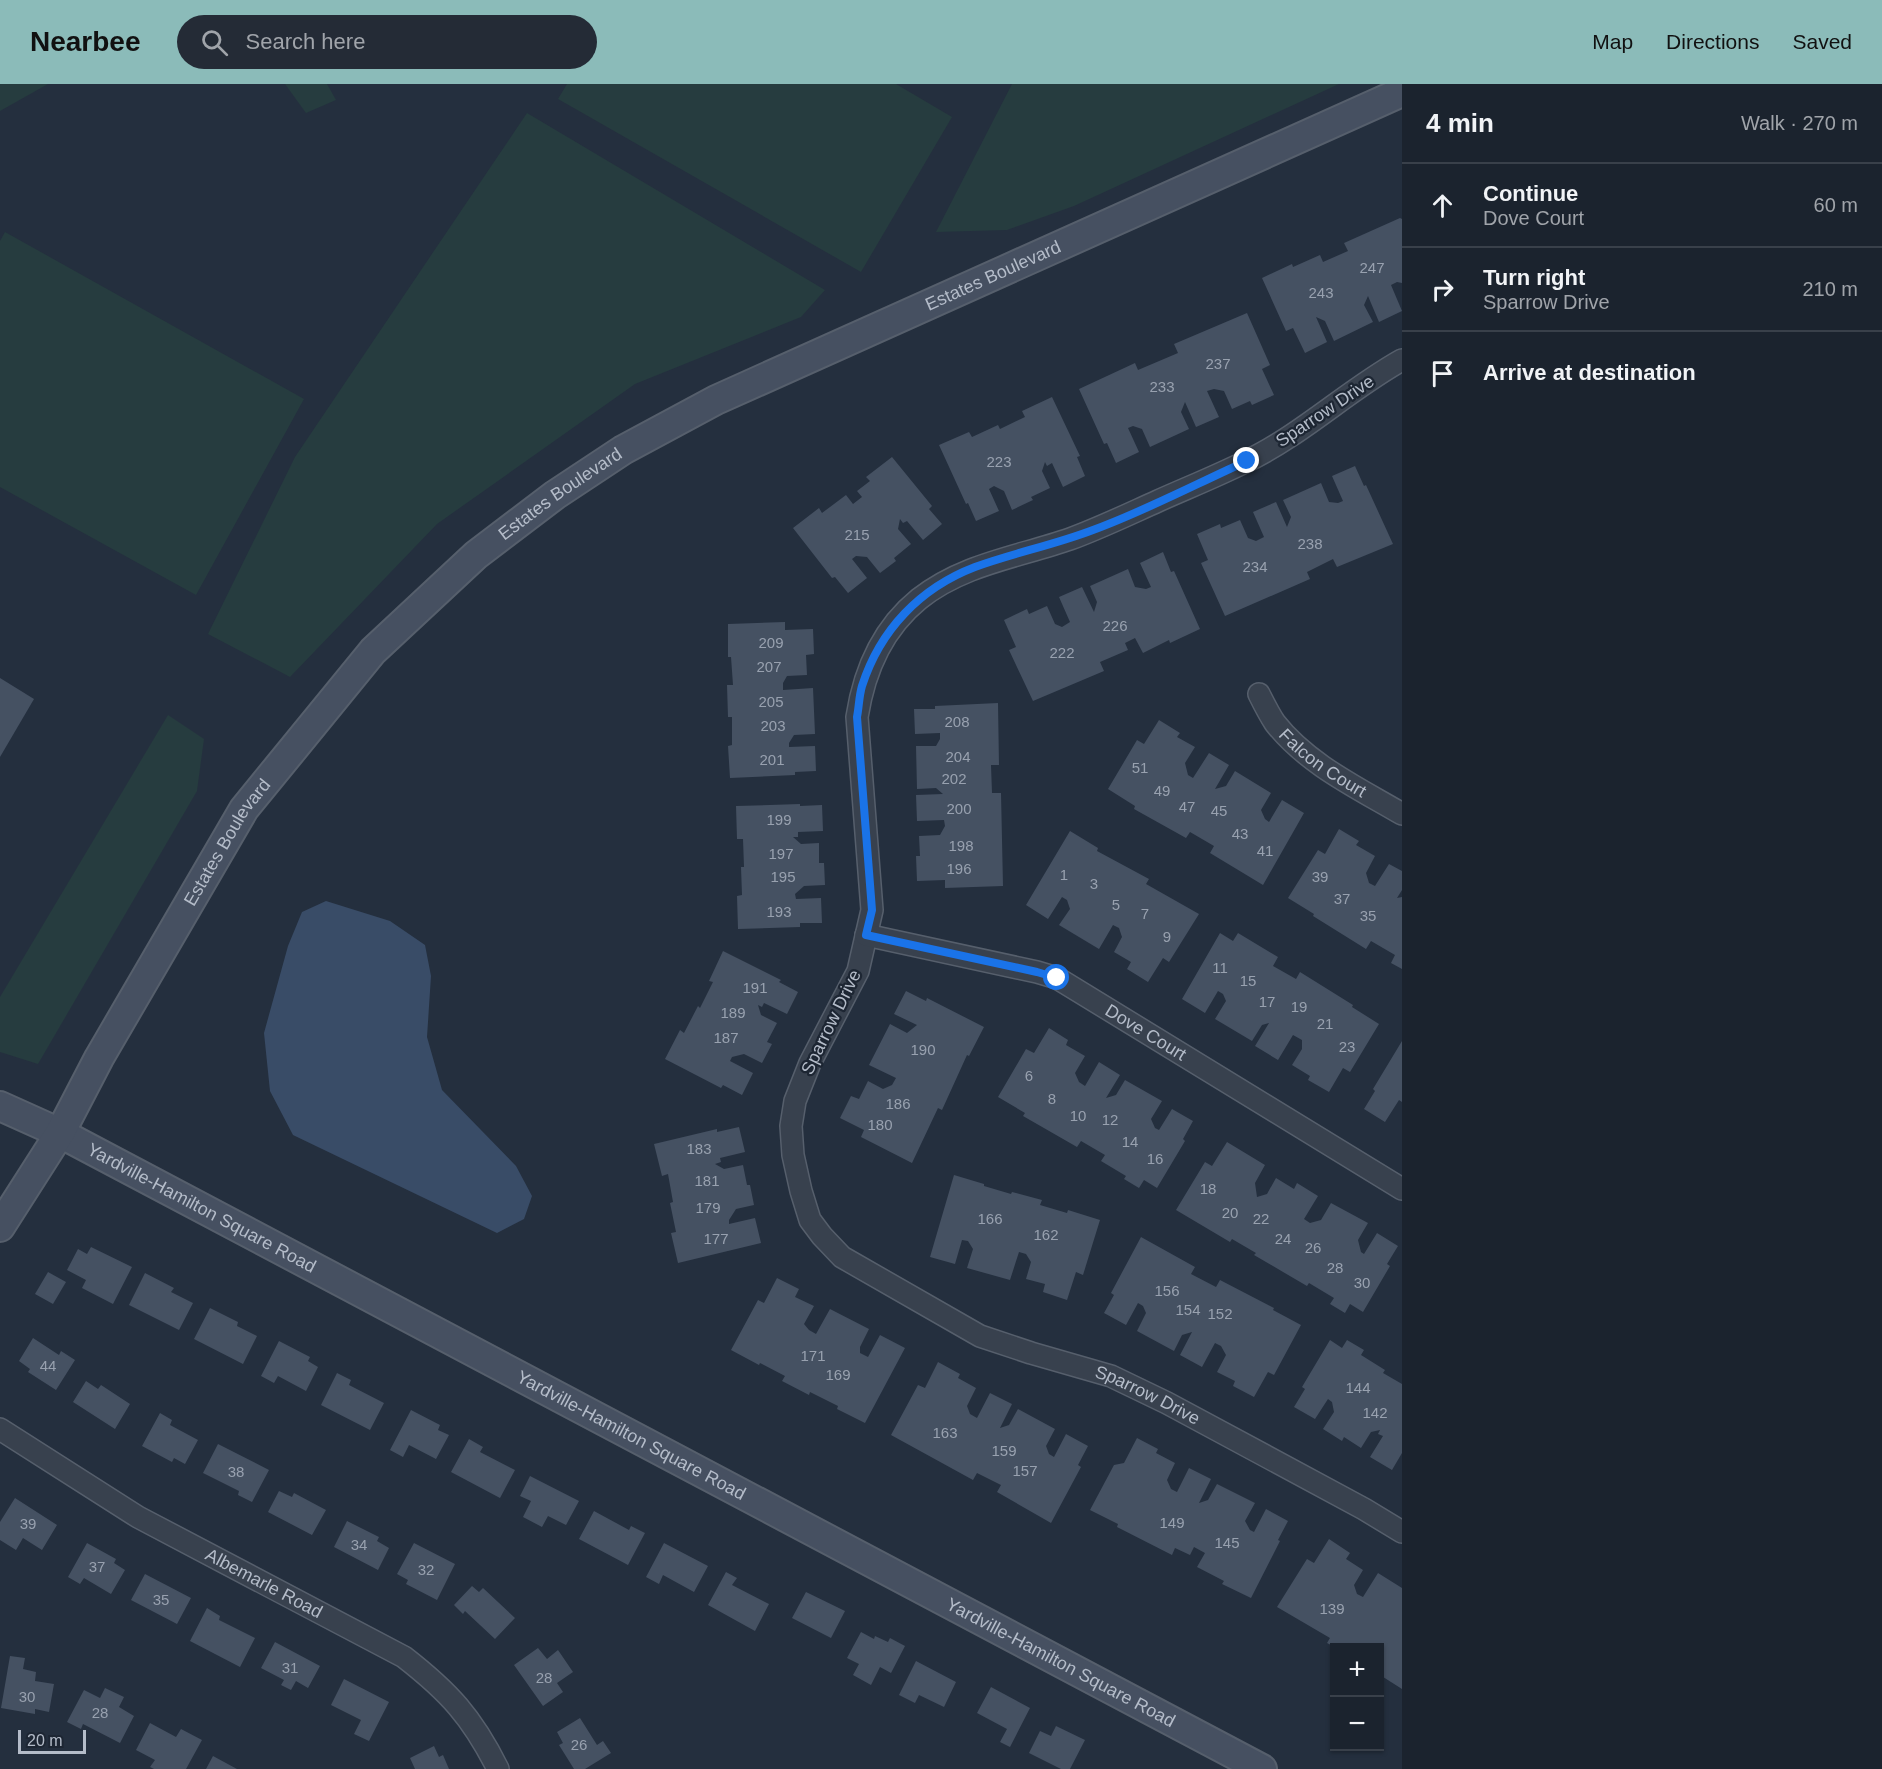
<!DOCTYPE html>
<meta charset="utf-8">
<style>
:root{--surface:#1b232e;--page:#242b36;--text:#f1f3f6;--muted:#a0a4aa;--line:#39404a;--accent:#8bbbb9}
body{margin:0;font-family:Helvetica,sans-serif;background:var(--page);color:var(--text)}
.controls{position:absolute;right:18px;bottom:18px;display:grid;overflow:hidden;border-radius:0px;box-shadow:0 2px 4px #0004}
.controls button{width:54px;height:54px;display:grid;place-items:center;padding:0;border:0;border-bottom:2px solid var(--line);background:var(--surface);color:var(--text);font:30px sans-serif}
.scale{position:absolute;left:18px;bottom:15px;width:68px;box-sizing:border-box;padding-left:6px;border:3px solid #b4bcc9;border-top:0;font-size:16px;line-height:21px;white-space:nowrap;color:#b4bcc9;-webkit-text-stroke:4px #1d2633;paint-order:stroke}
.stop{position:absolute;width:18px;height:18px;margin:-14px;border:4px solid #1a73e8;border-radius:50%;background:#fff}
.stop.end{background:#1a73e8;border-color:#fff;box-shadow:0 2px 6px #0008}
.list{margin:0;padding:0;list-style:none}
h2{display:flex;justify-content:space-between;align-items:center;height:78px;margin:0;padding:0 24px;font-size:26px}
h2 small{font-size:20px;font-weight:400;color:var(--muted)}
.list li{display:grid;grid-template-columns:39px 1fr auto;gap:18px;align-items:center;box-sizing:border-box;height:84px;padding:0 24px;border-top:2px solid var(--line)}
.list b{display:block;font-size:22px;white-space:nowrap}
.list p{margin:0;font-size:20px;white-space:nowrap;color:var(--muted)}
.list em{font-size:20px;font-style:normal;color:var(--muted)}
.icon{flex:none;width:33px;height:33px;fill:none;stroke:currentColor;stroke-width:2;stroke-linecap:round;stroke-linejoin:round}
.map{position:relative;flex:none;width:1402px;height:1685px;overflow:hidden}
header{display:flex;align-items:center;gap:36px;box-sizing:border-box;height:84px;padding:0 30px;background:var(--accent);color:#111}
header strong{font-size:28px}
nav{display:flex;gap:33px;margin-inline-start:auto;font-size:21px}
.search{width:420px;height:54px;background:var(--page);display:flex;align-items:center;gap:15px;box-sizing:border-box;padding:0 21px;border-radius:33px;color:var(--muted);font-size:22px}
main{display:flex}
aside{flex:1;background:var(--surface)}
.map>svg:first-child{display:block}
.green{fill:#263c3f}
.water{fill:#394c67}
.building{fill:#455162}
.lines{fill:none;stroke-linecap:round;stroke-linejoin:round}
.street-casing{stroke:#565f6c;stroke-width:24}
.secondary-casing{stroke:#565f6c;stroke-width:32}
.street{stroke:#38414e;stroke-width:21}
.secondary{stroke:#465061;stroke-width:28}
.route{stroke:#1a73e8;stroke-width:8}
.labels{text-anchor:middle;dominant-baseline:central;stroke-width:4.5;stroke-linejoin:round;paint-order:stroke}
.number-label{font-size:15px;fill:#98a1af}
.street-label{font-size:18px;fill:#b4bcc9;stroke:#1d2633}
</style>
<header>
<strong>Nearbee</strong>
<div class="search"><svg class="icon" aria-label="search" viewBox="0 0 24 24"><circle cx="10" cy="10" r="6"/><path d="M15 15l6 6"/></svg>Search here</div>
<nav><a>Map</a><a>Directions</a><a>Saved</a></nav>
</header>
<main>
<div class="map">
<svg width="1402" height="1685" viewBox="0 0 1402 1685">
<rect width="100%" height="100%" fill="#242f3e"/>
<g class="green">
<polygon points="0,0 48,0 0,27"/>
<polygon points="285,0 327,0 336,16 306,29"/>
<polygon points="567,0 896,0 952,33 861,188 558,15"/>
<polygon points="1012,0 1339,0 1074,122 1007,146 936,148"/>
<polygon points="527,29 825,206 801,233 635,300 437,440 290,593 208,550 295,373"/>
<polygon points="5,148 304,315 196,511 0,403 0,157"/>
<polygon points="168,631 204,655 197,707 38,980 0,968 0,913"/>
</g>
<polygon class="water" points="326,817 390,837 425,861 431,892 427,953 442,1006 516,1082 532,1112 524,1135 497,1149 293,1051 270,1007 264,949 288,862 302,828"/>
<g class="building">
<polygon points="1400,134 1402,135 1402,199 1397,198 1391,201 1402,227 1379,238 1368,212 1364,221 1373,238 1334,257 1325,237 1316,233 1327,258 1305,269 1293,244 1286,247 1262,194 1292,180 1293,183 1320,171 1323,178 1348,167 1344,159"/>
<polygon points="1247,229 1270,281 1262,285 1274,311 1252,321 1250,317 1232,325 1224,307 1214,305 1207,307 1219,333 1196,343 1185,318 1181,328 1189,345 1150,363 1142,345 1133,342 1128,344 1139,368 1116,379 1107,359 1104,360 1079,305 1135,279 1138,286 1178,269 1174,260"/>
<polygon points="1052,313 1080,372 1077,373 1085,392 1063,403 1052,379 1047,382 1045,378 1042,387 1050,404 1031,413 1033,416 1012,426 1004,407 994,402 989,405 999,427 976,437 968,419 966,420 939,361 969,348 972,353 998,341 1000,345 1025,333 1022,327"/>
<polygon points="892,373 932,422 929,425 942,440 923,456 907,437 903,439 900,435 898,445 911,460 894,474 896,477 880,489 867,473 856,472 852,475 867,494 848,509 835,493 832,494 793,444 819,424 822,429 846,411 853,420 862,413 857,407 870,397 866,393"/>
<polygon points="1355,382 1364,402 1366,401 1393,460 1337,483 1333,475 1307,488 1310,495 1225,532 1201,479 1208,476 1197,450 1220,440 1221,444 1240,436 1248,454 1256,457 1264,453 1253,428 1276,418 1287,443 1291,433 1283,416 1321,399 1329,418 1338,419 1343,417 1332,392"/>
<polygon points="1163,468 1171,488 1174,487 1200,545 1170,559 1169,556 1143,569 1135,554 1125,559 1128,566 1100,578 1104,587 1033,617 1009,566 1016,563 1004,536 1027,525 1029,530 1047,522 1055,540 1062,543 1070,538 1059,513 1082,503 1094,528 1097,518 1090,502 1128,485 1135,503 1146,505 1151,503 1140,479"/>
<polygon points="785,538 785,546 813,545 814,570 806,571 807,591 787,592 783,599 783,606 813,604 815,650 794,651 789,659 789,663 815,662 816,687 795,688 795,691 730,694 728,662 732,661 732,633 728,633 727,601 733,601 731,573 728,573 728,540"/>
<polygon points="0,594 34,615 0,673"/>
<polygon points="998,619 999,681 991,681 992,709 1001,709 1003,802 945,804 945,796 917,797 916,772 920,772 919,752 940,751 945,742 944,736 917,737 916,711 943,710 936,704 917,705 916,662 936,662 940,655 940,649 915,650 914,625 935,625 935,622"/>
<polygon points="1159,636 1180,649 1177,653 1195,663 1185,679 1188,691 1193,694 1209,669 1229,681 1215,705 1226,702 1235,687 1271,709 1261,726 1265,735 1269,738 1282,716 1304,729 1263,801 1210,769 1214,762 1190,748 1186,754 1134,725 1135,722 1108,705 1137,656 1144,660"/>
<polygon points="800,720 800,722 822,721 823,747 798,748 798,753 793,753 801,760 819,759 819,779 824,779 825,801 804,802 795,810 796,815 821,814 822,839 800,839 800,843 738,845 737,812 742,811 741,783 744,783 743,755 737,755 736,722"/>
<polygon points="1339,745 1359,757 1356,761 1375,772 1366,789 1369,799 1375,802 1389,780 1402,787 1402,806 1397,814 1402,813 1402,885 1391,879 1395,871 1371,857 1366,865 1313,832 1314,830 1288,814 1318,766 1325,770"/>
<polygon points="1070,747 1098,764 1097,767 1149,795 1146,800 1199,830 1169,878 1163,874 1148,898 1127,885 1131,878 1114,868 1122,853 1119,844 1113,841 1099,865 1059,841 1070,825 1067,816 1062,813 1048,835 1026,821"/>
<polygon points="1220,849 1233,857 1238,849 1278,873 1273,882 1296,895 1300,888 1353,921 1352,923 1379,940 1350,988 1343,984 1329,1008 1308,996 1310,992 1292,981 1302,965 1302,956 1293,951 1278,976 1255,962 1269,939 1262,941 1252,957 1215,935 1226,917 1223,910 1218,907 1205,929 1182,915"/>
<polygon points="723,867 781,896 779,898 798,908 787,930 764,919 762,923 758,921 761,931 777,939 767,958 772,960 762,979 744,970 732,973 730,977 753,989 742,1011 723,1001 721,1004 665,975 680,946 684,949 698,922 700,924 713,898 709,897"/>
<polygon points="906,907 926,917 927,914 984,943 969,972 967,971 942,1026 938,1024 912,1079 861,1053 864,1046 840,1034 851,1012 859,1015 868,997 883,1005 892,1001 896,994 869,981 890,940 907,949 917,941 894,930"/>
<polygon points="1049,944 1068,956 1066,961 1085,972 1075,989 1079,998 1085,1002 1099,978 1120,991 1106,1014 1116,1011 1125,996 1162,1017 1151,1035 1155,1044 1159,1046 1172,1025 1193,1037 1183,1055 1185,1057 1157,1104 1144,1096 1139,1104 1124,1095 1126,1092 1101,1077 1105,1071 1081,1057 1077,1063 1023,1032 1025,1029 998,1013 1026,965 1034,969"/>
<polygon points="1402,957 1402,1018 1399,1016 1385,1038 1364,1025 1375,1007 1373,1005"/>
<polygon points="739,1043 745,1068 720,1074 721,1078 715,1080 724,1085 743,1081 747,1101 750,1101 754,1121 736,1125 729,1136 729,1140 755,1134 761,1159 678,1179 671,1149 676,1148 670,1119 673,1118 668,1090 662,1092 654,1060 717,1045 717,1048"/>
<polygon points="1227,1058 1265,1081 1255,1099 1257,1113 1267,1110 1276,1094 1294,1105 1297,1099 1318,1112 1304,1135 1310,1139 1321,1136 1331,1119 1368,1139 1358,1156 1361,1168 1364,1170 1377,1149 1398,1162 1387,1180 1390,1182 1363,1228 1350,1220 1345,1229 1330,1220 1334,1214 1309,1199 1307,1202 1254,1171 1256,1169 1232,1155 1230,1158 1176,1126 1205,1078 1212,1082"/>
<polygon points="954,1091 984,1100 984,1102 1011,1110 1012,1108 1042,1116 1040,1121 1067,1129 1068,1126 1100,1136 1083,1191 1076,1188 1067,1216 1043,1208 1045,1200 1026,1195 1031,1178 1026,1170 1019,1168 1010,1196 967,1184 973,1165 968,1157 962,1156 955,1180 930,1173"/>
<polygon points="1141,1153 1195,1183 1191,1190 1216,1203 1220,1196 1274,1224 1273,1226 1301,1241 1274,1291 1268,1288 1254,1313 1233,1302 1235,1297 1217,1288 1226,1271 1221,1262 1215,1259 1202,1283 1180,1271 1192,1248 1182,1251 1174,1267 1137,1247 1146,1229 1143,1222 1138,1219 1126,1241 1104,1229 1114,1211 1111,1209"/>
<polygon points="91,1163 132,1183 113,1220 82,1204 86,1196 67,1186 78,1165 87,1170"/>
<polygon points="48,1188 66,1198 53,1220 35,1210"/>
<polygon points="145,1189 174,1204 171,1208 193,1219 179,1246 129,1221"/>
<polygon points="777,1194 799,1205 795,1213 814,1222 804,1240 809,1246 816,1250 830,1225 869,1245 860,1263 860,1269 868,1273 880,1251 905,1264 865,1339 837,1325 838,1322 810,1308 809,1311 782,1297 785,1292 760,1279 759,1281 731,1266 758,1216 764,1219"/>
<polygon points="210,1224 238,1238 237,1242 257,1252 243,1280 194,1255"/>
<polygon points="33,1254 59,1271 61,1267 75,1276 56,1306 28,1288 30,1285 19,1277"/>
<polygon points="1330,1256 1342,1264 1347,1256 1364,1266 1361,1271 1385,1286 1383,1289 1402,1300 1402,1369 1392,1386 1370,1373 1383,1352 1378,1350 1380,1346 1371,1348 1361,1364 1344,1353 1342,1357 1323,1345 1334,1328 1332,1318 1328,1315 1315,1335 1294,1323 1305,1305 1302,1303"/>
<polygon points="279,1257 310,1273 308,1277 318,1283 306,1307 278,1292 274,1299 261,1292"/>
<polygon points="938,1278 960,1290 958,1294 976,1304 967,1322 970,1330 977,1334 990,1309 1012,1320 1000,1344 1009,1341 1018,1325 1055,1345 1046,1362 1049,1370 1054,1373 1066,1350 1088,1362 1078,1381 1081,1383 1051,1439 997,1408 1001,1401 977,1389 973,1396 891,1351 918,1301 925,1304"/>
<polygon points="337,1289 351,1296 349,1301 384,1319 370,1346 321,1321"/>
<polygon points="86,1297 98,1305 101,1301 130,1320 115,1345 73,1318"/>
<polygon points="411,1326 440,1341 438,1346 449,1351 436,1375 409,1361 403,1373 390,1366"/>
<polygon points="160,1329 172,1336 170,1341 198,1356 185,1380 174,1374 172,1378 142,1362"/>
<polygon points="1137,1354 1158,1365 1156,1369 1175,1379 1167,1396 1171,1405 1177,1408 1189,1384 1211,1395 1199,1419 1208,1416 1217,1400 1255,1419 1245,1437 1250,1446 1254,1448 1266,1425 1288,1437 1278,1456 1280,1457 1251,1514 1222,1500 1224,1497 1197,1483 1205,1469 1194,1463 1190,1471 1175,1464 1172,1471 1117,1443 1118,1440 1090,1426 1114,1381 1124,1379"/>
<polygon points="469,1355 483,1363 480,1368 515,1386 500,1414 451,1388"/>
<polygon points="218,1360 269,1386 252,1418 238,1411 239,1407 203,1389"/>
<polygon points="530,1392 579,1417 566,1441 548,1432 542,1443 523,1433 531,1417 520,1412"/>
<polygon points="279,1407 292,1413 294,1409 326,1426 312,1451 268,1428"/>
<polygon points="15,1414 57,1441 42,1466 23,1454 16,1466 0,1456 0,1438"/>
<polygon points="594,1427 629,1446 631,1442 645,1449 628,1481 579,1455"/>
<polygon points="347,1437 379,1453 377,1457 389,1464 378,1486 334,1463"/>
<polygon points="1329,1455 1350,1469 1346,1475 1363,1486 1354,1501 1357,1510 1363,1513 1378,1489 1402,1504 1402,1605 1380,1591 1381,1588 1380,1586 1380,1563 1335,1563 1327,1559 1330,1554 1277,1523 1307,1475 1314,1479"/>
<polygon points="87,1459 116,1475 114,1479 125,1486 111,1510 84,1494 80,1500 68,1493"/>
<polygon points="414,1459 455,1480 437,1516 406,1500 408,1496 397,1490"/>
<polygon points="664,1459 708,1482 694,1508 663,1491 659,1500 646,1493"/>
<polygon points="726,1488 737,1494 732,1501 769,1520 755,1547 708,1521"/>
<polygon points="145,1490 191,1514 177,1540 131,1516"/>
<polygon points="472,1502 479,1508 483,1504 515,1534 495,1555 465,1527 463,1530 454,1521"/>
<polygon points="806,1508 845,1527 831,1554 792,1534"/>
<polygon points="207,1524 220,1532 219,1536 255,1554 240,1583 190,1557"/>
<polygon points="861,1548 874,1555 875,1552 888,1558 890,1554 905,1562 891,1589 880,1583 871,1601 853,1591 859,1580 847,1574"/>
<polygon points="275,1558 320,1582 308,1604 296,1597 291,1606 281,1601 284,1596 261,1584"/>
<polygon points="538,1564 547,1575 558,1566 573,1588 557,1599 563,1608 543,1622 514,1581"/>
<polygon points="10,1572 25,1574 23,1585 36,1588 35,1597 54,1600 49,1628 35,1625 35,1630 1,1624"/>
<polygon points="916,1577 956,1598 944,1623 919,1611 915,1619 899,1611"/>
<polygon points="344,1595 389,1618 369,1657 354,1650 361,1636 331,1621"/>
<polygon points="991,1603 1030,1624 1010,1663 1000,1658 1007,1645 977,1629"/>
<polygon points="105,1604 124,1613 119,1623 134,1632 120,1659 83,1640 81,1645 67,1638 84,1606 100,1614"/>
<polygon points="580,1634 597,1661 603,1657 611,1669 585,1685 574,1685 559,1661 563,1659 557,1648"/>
<polygon points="150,1639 176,1653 181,1645 202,1656 186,1685 154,1685 150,1683 155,1676 136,1666"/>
<polygon points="1056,1642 1085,1656 1070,1685 1061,1685 1029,1669 1040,1647 1051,1652"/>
<polygon points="434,1662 439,1673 443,1671 449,1685 415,1685 410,1674"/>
<polygon points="213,1672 237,1685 206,1685"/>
</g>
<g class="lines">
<defs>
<g id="street">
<path id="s1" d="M1402,276C1348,306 1302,351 1245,378C1217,392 1187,404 1158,417C1129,430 1100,444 1070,455C1018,473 963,480 919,515C882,545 864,588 857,633L872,826L858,887L810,979L795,1017L791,1042L793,1071L801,1107L810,1136L822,1152L842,1173L980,1252L1031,1269L1111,1292L1167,1319L1364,1425L1402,1448"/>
<path id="s2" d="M1259,610C1264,620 1269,630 1275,639C1307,680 1358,704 1402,730"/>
<path id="s3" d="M866,851L1037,888L1057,894L1402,1105"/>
<path id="s4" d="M0,1345L138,1433L404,1573C449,1608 472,1633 498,1685"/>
</g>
<g id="secondary">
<path id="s5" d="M0,1022L60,1049L1262,1685"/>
<path id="s6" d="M0,1143L60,1049L99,974L244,725L373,567L476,471L555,411L623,366L716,316L1402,8"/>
</g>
</defs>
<use href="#street" class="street-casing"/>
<use href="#secondary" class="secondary-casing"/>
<use href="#street" class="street"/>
<use href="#secondary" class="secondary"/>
</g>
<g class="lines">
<path class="route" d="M1057,894L1037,888L866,851L872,826L857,633C859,623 859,612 862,602C880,546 920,504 975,483C1013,469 1054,461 1093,446C1145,427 1196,400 1247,377"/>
</g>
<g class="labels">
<g class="number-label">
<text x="1372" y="183">247</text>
<text x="1321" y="208">243</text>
<text x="1218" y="279">237</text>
<text x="1162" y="302">233</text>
<text x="999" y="377">223</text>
<text x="857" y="450">215</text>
<text x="1310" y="459">238</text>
<text x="1255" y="482">234</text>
<text x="1115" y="541">226</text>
<text x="771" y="558">209</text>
<text x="1062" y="568">222</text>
<text x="769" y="582">207</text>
<text x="771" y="617">205</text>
<text x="957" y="637">208</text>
<text x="773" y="641">203</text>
<text x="958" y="672">204</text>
<text x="772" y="675">201</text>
<text x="1140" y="683">51</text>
<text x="954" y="694">202</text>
<text x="1162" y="706">49</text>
<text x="1187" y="722">47</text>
<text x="959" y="724">200</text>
<text x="1219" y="726">45</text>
<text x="779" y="735">199</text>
<text x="1240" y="749">43</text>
<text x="961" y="761">198</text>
<text x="1265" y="766">41</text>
<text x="781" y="769">197</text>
<text x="959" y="784">196</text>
<text x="1064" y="790">1</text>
<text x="783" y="792">195</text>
<text x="1320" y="792">39</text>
<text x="1094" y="799">3</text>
<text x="1342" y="814">37</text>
<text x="1116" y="820">5</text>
<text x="779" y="827">193</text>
<text x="1145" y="829">7</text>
<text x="1368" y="831">35</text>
<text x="1167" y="852">9</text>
<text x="1220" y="883">11</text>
<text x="1248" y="896">15</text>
<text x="755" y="903">191</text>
<text x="1267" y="917">17</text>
<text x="1299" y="922">19</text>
<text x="733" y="928">189</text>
<text x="1325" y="939">21</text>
<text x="726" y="953">187</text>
<text x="1347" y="962">23</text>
<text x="923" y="965">190</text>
<text x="1029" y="991">6</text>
<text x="1052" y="1014">8</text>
<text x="898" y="1019">186</text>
<text x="1078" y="1031">10</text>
<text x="1110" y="1035">12</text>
<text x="880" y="1040">180</text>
<text x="1130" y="1057">14</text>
<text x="699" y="1064">183</text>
<text x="1155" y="1074">16</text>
<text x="707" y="1096">181</text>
<text x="1208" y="1104">18</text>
<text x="708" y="1123">179</text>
<text x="1230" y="1128">20</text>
<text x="990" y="1134">166</text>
<text x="1261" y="1134">22</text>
<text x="1046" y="1150">162</text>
<text x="716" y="1154">177</text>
<text x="1283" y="1154">24</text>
<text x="1313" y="1163">26</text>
<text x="1335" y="1183">28</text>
<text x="1362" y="1198">30</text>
<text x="1167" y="1206">156</text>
<text x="1188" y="1225">154</text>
<text x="1220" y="1229">152</text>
<text x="813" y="1271">171</text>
<text x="48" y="1281">44</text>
<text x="838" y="1290">169</text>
<text x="1358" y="1303">144</text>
<text x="1375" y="1328">142</text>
<text x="945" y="1348">163</text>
<text x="1004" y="1366">159</text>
<text x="1025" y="1386">157</text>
<text x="236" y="1387">38</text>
<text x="1172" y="1438">149</text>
<text x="28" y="1439">39</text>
<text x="1227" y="1458">145</text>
<text x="359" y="1460">34</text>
<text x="97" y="1482">37</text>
<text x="426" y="1485">32</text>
<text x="161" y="1515">35</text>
<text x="1332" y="1524">139</text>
<text x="290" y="1583">31</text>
<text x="544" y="1593">28</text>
<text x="27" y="1612">30</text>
<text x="100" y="1628">28</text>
<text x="579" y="1660">26</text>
</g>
<g class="street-label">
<text stroke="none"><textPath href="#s6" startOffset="1419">Estates Boulevard</textPath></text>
<text transform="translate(1325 327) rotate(-34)">Sparrow Drive</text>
<text stroke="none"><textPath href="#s6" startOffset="933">Estates Boulevard</textPath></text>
<text stroke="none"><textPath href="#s2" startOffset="96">Falcon Court</textPath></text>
<text stroke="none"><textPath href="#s6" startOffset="447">Estates Boulevard</textPath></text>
<text transform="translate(831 938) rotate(-64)">Sparrow Drive</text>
<text stroke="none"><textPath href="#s3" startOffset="300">Dove Court</textPath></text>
<text stroke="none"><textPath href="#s5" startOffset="226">Yardville-Hamilton Square Road</textPath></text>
<text stroke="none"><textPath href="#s1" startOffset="1587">Sparrow Drive</textPath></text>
<text stroke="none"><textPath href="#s5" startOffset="712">Yardville-Hamilton Square Road</textPath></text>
<text stroke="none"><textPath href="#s4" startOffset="306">Albemarle Road</textPath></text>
<text stroke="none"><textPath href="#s5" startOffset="1198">Yardville-Hamilton Square Road</textPath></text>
</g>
</g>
</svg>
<div class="controls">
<button>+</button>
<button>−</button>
</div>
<div class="scale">20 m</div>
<div class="stop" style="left:1057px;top:894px"></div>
<div class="stop end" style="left:1247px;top:377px"></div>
</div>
<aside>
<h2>4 min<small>Walk · 270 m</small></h2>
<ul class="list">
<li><svg class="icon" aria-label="ahead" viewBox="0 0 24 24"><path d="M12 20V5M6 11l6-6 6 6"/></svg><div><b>Continue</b><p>Dove Court</p></div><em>60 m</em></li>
<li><svg class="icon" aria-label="right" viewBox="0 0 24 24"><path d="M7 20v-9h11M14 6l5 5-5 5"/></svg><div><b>Turn right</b><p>Sparrow Drive</p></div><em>210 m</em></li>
<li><svg class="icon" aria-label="arrive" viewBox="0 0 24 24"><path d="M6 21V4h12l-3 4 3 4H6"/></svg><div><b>Arrive at destination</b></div></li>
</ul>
</aside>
</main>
